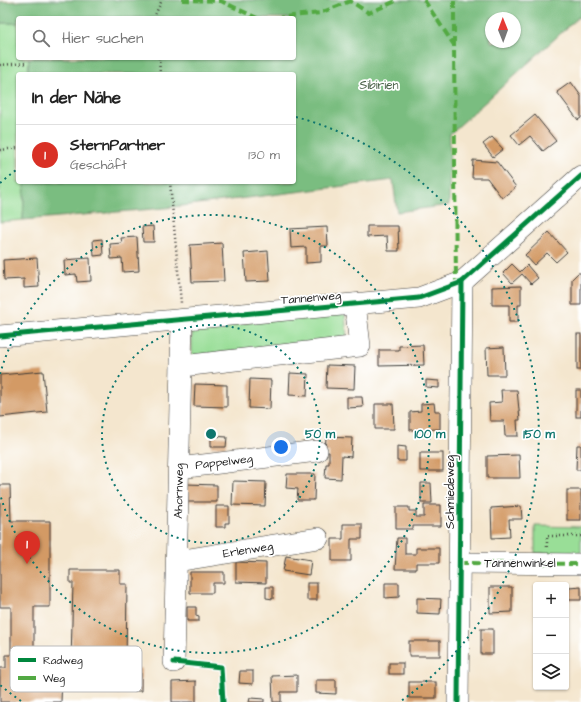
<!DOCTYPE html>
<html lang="de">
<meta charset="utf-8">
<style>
:root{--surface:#fff;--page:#f6f6f6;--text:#222;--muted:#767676;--line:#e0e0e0;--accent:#d93025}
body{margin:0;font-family:"Architects Daughter",sans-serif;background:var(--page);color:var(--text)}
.controls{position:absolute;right:12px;bottom:12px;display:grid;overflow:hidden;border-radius:4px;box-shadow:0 1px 3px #0004}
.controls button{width:36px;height:36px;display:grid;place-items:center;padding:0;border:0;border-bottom:1px solid var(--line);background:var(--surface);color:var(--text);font:20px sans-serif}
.compass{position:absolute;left:485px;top:12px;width:36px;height:36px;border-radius:50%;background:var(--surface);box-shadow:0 1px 3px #0004;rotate:359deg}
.you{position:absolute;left:281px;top:447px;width:14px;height:14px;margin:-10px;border:3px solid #fff;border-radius:50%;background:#1a73e8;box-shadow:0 0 0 6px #1a73e833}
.badge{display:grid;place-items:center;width:26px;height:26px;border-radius:50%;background:var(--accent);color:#fff;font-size:13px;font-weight:700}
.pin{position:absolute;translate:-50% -33px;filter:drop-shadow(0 1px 2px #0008)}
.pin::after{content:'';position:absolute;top:21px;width:14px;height:12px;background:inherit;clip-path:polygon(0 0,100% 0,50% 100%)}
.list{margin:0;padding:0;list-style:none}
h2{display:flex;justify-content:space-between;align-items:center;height:52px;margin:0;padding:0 16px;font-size:17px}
h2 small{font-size:13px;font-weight:400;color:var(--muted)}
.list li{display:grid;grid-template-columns:26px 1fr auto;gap:12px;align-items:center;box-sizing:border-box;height:60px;padding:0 16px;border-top:1px solid var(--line)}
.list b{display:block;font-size:15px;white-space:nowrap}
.list p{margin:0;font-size:13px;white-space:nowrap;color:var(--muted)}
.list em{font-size:13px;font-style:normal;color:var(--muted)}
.icon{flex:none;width:22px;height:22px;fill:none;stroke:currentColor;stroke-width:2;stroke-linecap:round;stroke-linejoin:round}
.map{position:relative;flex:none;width:581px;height:702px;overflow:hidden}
.search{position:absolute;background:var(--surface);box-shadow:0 1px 3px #0004;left:16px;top:16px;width:280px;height:44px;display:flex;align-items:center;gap:10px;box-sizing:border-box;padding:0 14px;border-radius:4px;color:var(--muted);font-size:15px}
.panel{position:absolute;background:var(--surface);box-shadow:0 1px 3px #0004;left:16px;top:72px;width:280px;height:112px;border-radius:4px}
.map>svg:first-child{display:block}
.green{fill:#99de97;stroke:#5a7d5a}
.forest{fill:#7abd80;stroke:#4b6c4e;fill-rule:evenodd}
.building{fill:#d39a65}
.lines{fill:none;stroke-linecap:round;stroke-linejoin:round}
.minor-casing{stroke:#3c3a37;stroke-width:22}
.path{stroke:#3c3a37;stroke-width:2.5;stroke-dasharray:1 3;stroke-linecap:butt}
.minor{stroke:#fff;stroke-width:21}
.quiet{stroke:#52a943;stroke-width:4;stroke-dasharray:8 4;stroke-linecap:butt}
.cycleway-casing{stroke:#fff;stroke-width:8}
.cycleway{stroke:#00873e;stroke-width:5}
.ring{fill:none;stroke:#0f766e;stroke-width:2;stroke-dasharray:2 4}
.labels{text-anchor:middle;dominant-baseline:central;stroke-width:3.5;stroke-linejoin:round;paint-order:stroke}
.park-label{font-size:12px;fill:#486047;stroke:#fff}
.street-label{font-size:12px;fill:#1c1c1c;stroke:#fff}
.key{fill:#fff;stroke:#bbb;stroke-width:1}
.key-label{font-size:11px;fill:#1c1c1c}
.centre{fill:#0f766e;stroke:#fff;stroke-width:2}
.ring-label{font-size:12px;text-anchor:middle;font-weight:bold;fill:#0f766e;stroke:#fff;stroke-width:3.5;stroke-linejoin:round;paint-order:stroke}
</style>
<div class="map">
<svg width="581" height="702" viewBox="0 0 581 702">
<rect width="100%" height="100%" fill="#fff"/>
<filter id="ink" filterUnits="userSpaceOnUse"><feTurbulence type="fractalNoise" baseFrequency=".025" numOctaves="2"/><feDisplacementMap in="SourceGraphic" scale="8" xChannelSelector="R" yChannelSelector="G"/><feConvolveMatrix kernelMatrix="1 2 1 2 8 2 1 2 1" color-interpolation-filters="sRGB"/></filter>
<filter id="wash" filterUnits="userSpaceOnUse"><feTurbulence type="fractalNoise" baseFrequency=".012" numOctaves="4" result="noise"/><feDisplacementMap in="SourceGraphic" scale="16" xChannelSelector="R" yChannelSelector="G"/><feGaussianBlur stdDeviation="0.9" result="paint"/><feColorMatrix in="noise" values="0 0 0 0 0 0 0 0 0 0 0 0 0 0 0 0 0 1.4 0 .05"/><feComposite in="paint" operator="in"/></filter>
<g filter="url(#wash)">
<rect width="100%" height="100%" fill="#f4e6ce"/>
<g class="green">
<polygon points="0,23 18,23 18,58 29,58 28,74 18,74 18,182 25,182 23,220 0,222"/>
<polygon points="345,313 347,338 192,356 192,328"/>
<polygon points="535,526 581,527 581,553 535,553"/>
</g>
<path class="forest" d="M39,0H581V15L450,134L449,205L397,212L393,180L165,208L23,220L25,182H294V74H28L29,58H294V18H18V23H0V2ZM491,18H515V42H491Z"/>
<g id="blocks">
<g class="building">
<polygon points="571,82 581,96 581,118 578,120 557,92"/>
<polygon points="535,115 556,141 543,151 530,136 519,145 511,135"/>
<polygon points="492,137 503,149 493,157 483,144"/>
<polygon points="473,160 497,162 516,187 502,198 487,178 472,178"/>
<polygon points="153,226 154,242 143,242 142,227"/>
<polygon points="367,226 398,226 399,251 388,251 387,236 367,237"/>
<polygon points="327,227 328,246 321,246 321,262 306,263 306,247 291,248 290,229"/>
<polygon points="549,232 567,252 556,262 547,253 534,265 525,255"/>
<polygon points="137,237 139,271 123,272 122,258 111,259 110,244 122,243 121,238"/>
<polygon points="102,239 103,255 94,256 93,240"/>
<polygon points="222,243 224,281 192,282 190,245"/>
<polygon points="268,251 270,281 246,282 244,253"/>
<polygon points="37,258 39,287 24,288 24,279 4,280 3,260"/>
<polygon points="90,258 91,281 77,282 76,274 65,275 64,260"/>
<polygon points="512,264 520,272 527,265 538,278 531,284 522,274 512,283 503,273"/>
<polygon points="578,273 581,273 581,305 572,305 572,279"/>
<polygon points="521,286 521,305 518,305 518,322 509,322 509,305 492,305 492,287"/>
<rect x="577" y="334" width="4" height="36"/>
<polygon points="423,345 424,365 379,366 379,350 399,350 399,346"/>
<polygon points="504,347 505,375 487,375 486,348"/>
<polygon points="327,365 355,366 354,389 326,388"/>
<polygon points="43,371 47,412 0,417 0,375"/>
<polygon points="290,373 308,374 307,396 289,395"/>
<polygon points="250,379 271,380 270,409 249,408"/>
<polygon points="426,380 439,381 439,388 426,387"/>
<polygon points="195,384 227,385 227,407 194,406"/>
<polygon points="501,390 517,390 520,420 517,420 518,436 505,436 504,421 490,421 489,403 502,402"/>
<rect x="576" y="390" width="5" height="27"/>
<polygon points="347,397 362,397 363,407 347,408"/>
<polygon points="434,403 435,411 440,411 440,429 410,430 410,412 421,411 421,404"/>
<polygon points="375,404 393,404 394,429 375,429"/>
<polygon points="211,436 227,437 226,447 211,447"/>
<polygon points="326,437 352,438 351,457 342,456 341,479 325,478 326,464 329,464 329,452 325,452"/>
<polygon points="577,445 581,445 581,470 576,470"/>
<polygon points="397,446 406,447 406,461 397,461"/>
<rect x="420" y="453" width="23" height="18"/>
<polygon points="519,455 520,478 487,478 487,456"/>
<polygon points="287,474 315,474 314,500 297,500 298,489 286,488"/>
<polygon points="233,481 266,482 265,506 232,505"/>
<polygon points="421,483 431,483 432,503 421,503"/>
<polygon points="186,484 217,485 217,502 186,502"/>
<polygon points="0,485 10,485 11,521 50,521 50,607 34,607 34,655 51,654 51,676 62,676 61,702 0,702 0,668 6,668 6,655 11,655 11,607 0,607"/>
<rect x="567" y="490" width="14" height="30"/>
<polygon points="424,505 441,505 441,526 413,526 413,529 396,529 396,507 409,507 409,511 416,511 416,517 424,517"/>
<polygon points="216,506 229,506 229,523 225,523 225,527 216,527"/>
<polygon points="521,506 522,519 509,519 510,537 492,538 491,508"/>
<polygon points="343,524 362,524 362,539 351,539 351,561 332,561 332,539 343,539"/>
<polygon points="397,538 405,538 405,554 416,554 416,548 439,548 439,563 416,563 416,569 395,569"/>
<polygon points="286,556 311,560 309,575 283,571"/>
<polygon points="236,562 266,563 266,583 236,582"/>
<polygon points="70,570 120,570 120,584 127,584 126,663 123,663 123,668 141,668 141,691 79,690 80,662 71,662 73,583 70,583"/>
<polygon points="190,572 224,572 224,583 213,583 213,593 190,593"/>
<rect x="307" y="583" width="10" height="17"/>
<polygon points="385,583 399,583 399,597 385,598"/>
<polygon points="266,587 273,587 273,599 266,598"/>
<polygon points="490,587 512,587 512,612 490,613"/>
<polygon points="581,587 581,600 569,600 569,588"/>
<polygon points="417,598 441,599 440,614 417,613"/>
<polygon points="187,607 196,607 196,616 199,617 199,621 187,621"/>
<rect x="481" y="629" width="12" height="25"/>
<rect x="409" y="641" width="31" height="15"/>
<rect x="389" y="663" width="14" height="11"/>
<polygon points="240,671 253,671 253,684 239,683"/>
<polygon points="297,675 297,692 281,692 281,702 273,702 272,676"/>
<polygon points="316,680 336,680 336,694 316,693"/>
<polygon points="196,681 196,702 172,702 172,682"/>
<rect x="409" y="682" width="27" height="16"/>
<polygon points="250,698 264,699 264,702 249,702"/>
</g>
</g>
</g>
<g filter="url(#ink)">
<use href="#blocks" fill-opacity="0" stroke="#3c3a37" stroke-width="1"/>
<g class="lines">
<defs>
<g id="minor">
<polyline points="0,336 419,298 462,282 581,176"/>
<polyline points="182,366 360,346 355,304"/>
<polyline points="179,468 317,451"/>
<polyline points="177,561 318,538"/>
<polyline points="460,563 581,564"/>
<polyline points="174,662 182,320"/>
<polyline points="458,702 462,282"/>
</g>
</defs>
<use href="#minor" class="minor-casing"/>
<g class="path">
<polyline points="155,18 155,15 162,0"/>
<polyline points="159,58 160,74"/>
<polyline points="0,65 26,63"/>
<polyline points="0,150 18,148"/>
<polyline points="170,182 181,303"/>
<polyline points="547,547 547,536 581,536"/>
</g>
<use href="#minor" class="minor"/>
<g class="quiet">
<polyline points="182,0 221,1 257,18"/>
<polyline points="424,0 454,45 456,285"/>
<polyline points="275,18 320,13 350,1 369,13 398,0"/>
<polyline points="454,45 454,0"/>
<polyline points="460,563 581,564"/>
</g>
<defs>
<g id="cycleway">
<polyline points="0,336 419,298 462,282 581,176"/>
<polyline points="174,662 221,667 223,702"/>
<polyline points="458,702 462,282"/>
</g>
</defs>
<use href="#cycleway" class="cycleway-casing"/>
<use href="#cycleway" class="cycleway"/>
</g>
</g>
<g class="ring">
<circle cx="211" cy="434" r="109"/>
<path d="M0 374A219 219 0 1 1 0 494"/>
<path d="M21 701A328 328 0 0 1 0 685M0 183A328 328 0 0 1 16 170M296 117A328 328 0 0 1 401 701"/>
</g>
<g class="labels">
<g class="park-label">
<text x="379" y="85">Sibirien</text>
</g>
<g class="street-label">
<text transform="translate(311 298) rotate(-5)">Tannenweg</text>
<text transform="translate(224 462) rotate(-7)">Pappelweg</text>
<text transform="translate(179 491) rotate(-89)">Ahornweg</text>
<text transform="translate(450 492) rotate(-90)">Schmiedeweg</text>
<text transform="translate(248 550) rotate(-9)">Erlenweg</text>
<text x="520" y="563">Tannenwinkel</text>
</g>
</g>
<rect x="10" y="646" width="132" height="46" rx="6" class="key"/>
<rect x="18" y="658" width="18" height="4" fill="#00873e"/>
<rect x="18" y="676" width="18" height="4" fill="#52a943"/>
<g class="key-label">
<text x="43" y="664">Radweg</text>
<text x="43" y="682">Weg</text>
</g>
<circle cx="211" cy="434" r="6" class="centre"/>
<g class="ring-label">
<text x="320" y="438">50 m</text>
<text x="430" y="438">100 m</text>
<text x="539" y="438">150 m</text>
</g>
</svg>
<div class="controls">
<button>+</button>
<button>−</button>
<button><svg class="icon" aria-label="layers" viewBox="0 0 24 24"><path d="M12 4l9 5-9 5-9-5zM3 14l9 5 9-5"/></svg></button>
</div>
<svg class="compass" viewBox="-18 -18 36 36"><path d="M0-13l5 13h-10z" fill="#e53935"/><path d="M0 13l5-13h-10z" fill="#767676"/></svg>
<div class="you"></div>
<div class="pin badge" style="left:27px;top:564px">1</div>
<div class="search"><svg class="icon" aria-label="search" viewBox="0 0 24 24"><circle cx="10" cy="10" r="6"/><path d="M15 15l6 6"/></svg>Hier suchen</div>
<section class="panel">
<h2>In der Nähe<small></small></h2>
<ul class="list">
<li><span class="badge">1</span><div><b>SternPartner</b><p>Geschäft</p></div><em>130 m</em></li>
</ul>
</section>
</div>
